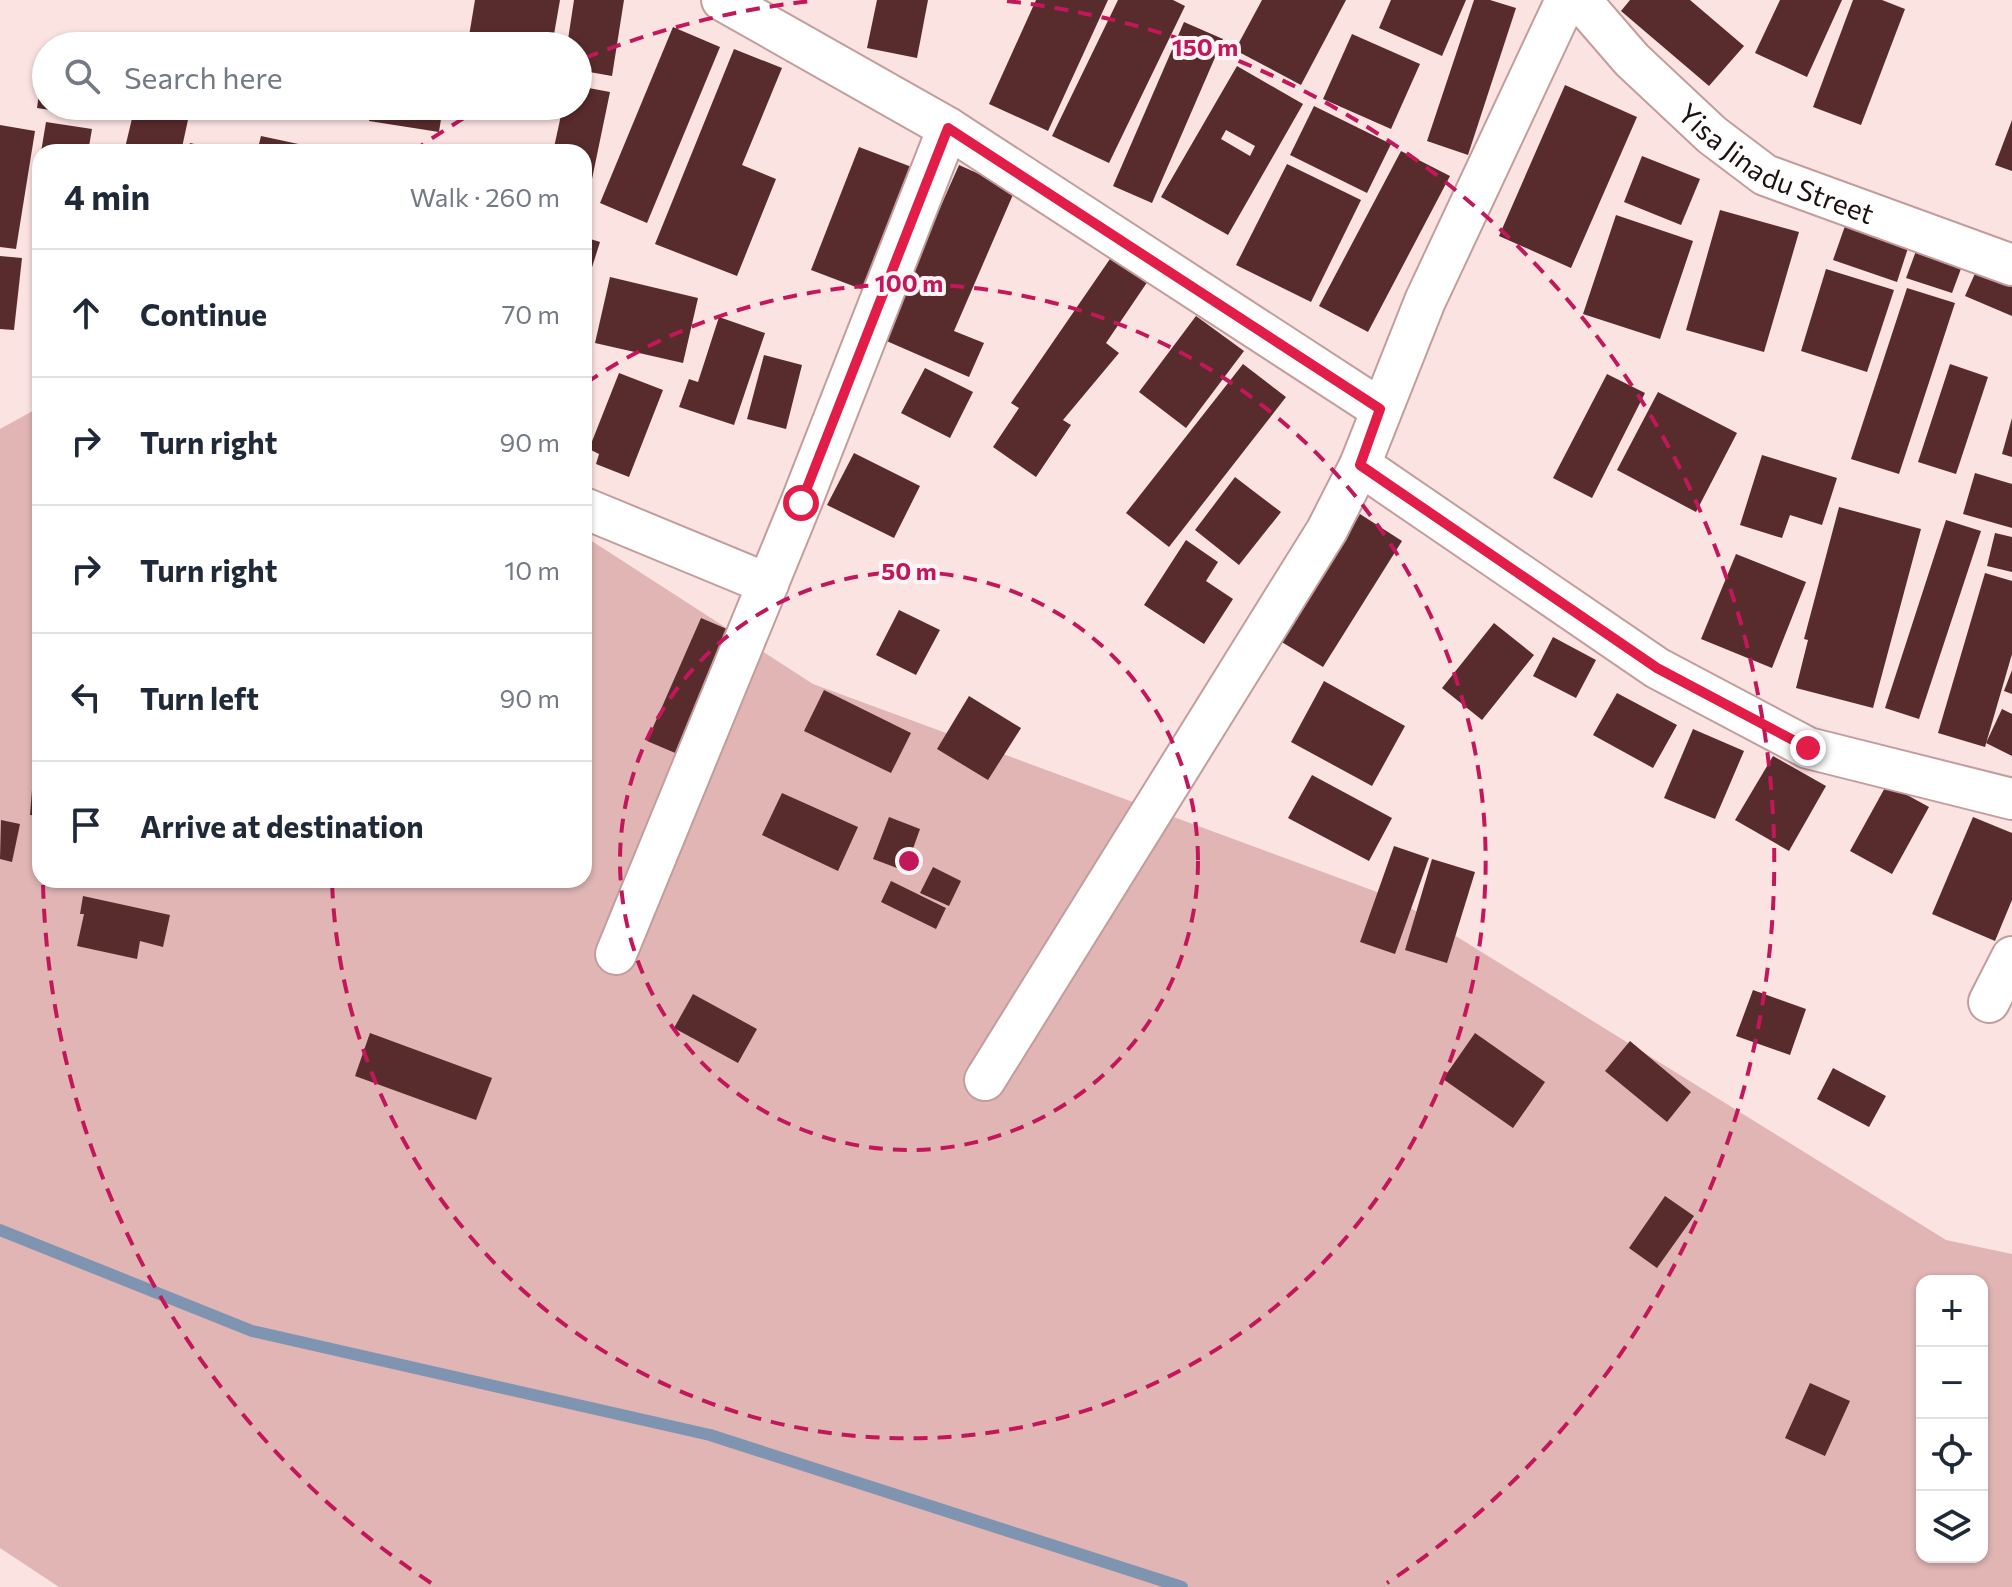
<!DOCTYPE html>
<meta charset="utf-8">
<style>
:root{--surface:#fff;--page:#f2f2f3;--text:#1f2937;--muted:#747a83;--line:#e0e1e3}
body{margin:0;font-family:Commissioner,sans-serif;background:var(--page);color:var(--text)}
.controls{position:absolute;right:24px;bottom:24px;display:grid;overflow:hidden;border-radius:16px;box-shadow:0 2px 6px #0004}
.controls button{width:72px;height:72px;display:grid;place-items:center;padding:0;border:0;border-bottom:2px solid var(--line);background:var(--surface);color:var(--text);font:40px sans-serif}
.stop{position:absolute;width:24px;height:24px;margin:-18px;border:6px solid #e11d48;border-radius:50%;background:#fff}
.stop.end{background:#e11d48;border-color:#fff;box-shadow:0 2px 8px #0008}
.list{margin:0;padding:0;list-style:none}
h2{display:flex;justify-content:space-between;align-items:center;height:104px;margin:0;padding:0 32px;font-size:34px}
h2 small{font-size:26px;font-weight:400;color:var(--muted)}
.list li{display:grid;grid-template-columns:52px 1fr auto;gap:24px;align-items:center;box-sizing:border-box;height:128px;padding:0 32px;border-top:2px solid var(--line)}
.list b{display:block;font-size:30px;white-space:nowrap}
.list em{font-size:26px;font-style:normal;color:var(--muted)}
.icon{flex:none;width:44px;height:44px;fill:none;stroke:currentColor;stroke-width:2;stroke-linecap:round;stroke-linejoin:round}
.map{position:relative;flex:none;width:2012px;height:1587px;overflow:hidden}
.search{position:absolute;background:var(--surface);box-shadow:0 2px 6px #0004;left:32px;top:32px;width:560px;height:88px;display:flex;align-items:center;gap:20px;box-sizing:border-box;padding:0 28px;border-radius:44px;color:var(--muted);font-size:30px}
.panel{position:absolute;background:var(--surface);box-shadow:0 2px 6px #0004;left:32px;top:144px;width:560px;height:744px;border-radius:24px}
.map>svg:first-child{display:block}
.green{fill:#e0b5b4;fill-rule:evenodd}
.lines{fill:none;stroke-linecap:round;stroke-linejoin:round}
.stream{stroke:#7f94b0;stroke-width:12}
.building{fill:#582b2c;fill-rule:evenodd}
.minor-casing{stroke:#c39d9d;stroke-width:44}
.minor{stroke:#fff;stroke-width:40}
.route{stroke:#e11d48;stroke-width:10}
.ring{fill:none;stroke:#c2185b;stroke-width:4;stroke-dasharray:14 10}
.labels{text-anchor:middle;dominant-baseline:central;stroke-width:8;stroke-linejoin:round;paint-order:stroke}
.street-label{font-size:28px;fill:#1d1010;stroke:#fdf5f4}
.centre{fill:#c2185b;stroke:#fdf5f4;stroke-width:4}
.ring-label{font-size:24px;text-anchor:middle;font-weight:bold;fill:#c2185b;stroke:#fdf5f4;stroke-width:8;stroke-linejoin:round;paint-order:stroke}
</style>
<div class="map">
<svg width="2012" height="1587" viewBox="0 0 2012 1587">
<rect width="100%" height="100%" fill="#fbe3e2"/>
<path class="green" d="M40,407V880H584V536L813,684L1396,899L1946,1240L2012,1254V1587H59L0,1548V429ZM1922,1281H1982V1557H1922Z"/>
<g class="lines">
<polyline class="stream" points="0,1230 252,1331 710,1435 1182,1587"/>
</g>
<g class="building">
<polygon points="475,0 560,0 552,46 528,46 469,36"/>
<polygon points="574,0 624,0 612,76 578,70 578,46 567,46"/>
<polygon points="877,0 928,0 917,58 867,48"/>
<polygon points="1036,0 1108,0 1048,131 989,104"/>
<polygon points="1118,0 1173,0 1185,6 1109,163 1052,136"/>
<polygon points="1262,0 1346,0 1301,85 1235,50"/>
<polygon points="1391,0 1466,0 1442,56 1379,28"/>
<polygon points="1474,0 1490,0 1516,8 1468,155 1427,141"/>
<polygon points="1630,0 1690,0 1744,46 1709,86 1621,11"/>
<polygon points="1780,0 1842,0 1807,77 1755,53"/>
<polygon points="1853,0 1882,0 1905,9 1861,125 1813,107"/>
<polygon points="1184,22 1223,39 1152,203 1113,186"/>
<polygon points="673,27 720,47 647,223 600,203"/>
<polygon points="1352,34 1420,64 1391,129 1323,99"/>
<polygon points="734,49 782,68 742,165 776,179 737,276 655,244"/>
<polygon points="44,59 46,106 92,106 90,116 37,108"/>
<path d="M1237,66L1303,104L1228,235L1161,197ZM1226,130L1255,146L1250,156L1221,139Z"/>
<polygon points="1565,85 1637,117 1571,268 1499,236"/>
<polygon points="578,86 610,92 592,179 584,177 584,152 553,152 563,106 578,106"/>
<polygon points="135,106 191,106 181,152 124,152"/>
<polygon points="371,106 443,106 439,132 369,121"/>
<polygon points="1314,106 1391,144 1367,193 1290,155"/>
<polygon points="2012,120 2012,171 1995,165"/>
<polygon points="46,122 92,129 88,152 41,152"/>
<polygon points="0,125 35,131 16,249 0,247"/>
<polygon points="261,136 303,145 302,152 257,152"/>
<polygon points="190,143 224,151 224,152 188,152"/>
<polygon points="859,147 917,169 869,292 811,270"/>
<polygon points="1401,151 1450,176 1368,332 1319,306"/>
<polygon points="1642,156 1700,179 1681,225 1624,202"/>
<polygon points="1287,164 1361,200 1311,302 1236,265"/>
<polygon points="959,165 1015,190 954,331 984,343 969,377 882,339"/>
<polygon points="1720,210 1799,232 1764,352 1686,330"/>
<polygon points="1616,215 1693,241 1660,339 1583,314"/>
<polygon points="1845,226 1908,248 1897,282 1833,260"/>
<polygon points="584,237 600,242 587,283 584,282"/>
<polygon points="1916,251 1962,266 1952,293 1906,278"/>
<polygon points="0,256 22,258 14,330 0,329"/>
<polygon points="1112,256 1148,281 1106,343 1119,353 1063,420 1071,425 1036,477 993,447 1019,408 1011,403"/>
<polygon points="1826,269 1894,290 1867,372 1801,351"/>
<polygon points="1977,269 2012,284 2012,316 1965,296"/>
<polygon points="610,277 698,298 683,363 595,343"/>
<polygon points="1907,288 1955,303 1899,474 1851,459"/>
<polygon points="1196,316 1244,351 1186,428 1139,392"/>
<polygon points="719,317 765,333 734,425 679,407 689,379 698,382"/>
<polygon points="764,355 802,365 786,429 747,419"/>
<polygon points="1243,364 1286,397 1169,547 1126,513"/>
<polygon points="1950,364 1988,377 1956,474 1918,462"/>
<polygon points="925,368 973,392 950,438 901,413"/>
<polygon points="619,373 663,390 629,477 596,464 599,454 589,449"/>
<polygon points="1607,374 1645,393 1592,498 1553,478"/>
<polygon points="1658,392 1737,433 1696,512 1617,470"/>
<polygon points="2012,418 2012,457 2002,454"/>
<polygon points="854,453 920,486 894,538 827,505"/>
<polygon points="1762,455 1837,478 1822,525 1790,515 1782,538 1740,525"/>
<polygon points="1975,473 2012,484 2012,528 1963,514"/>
<polygon points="1235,477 1281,512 1239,565 1195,530"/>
<polygon points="1839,507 1921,529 1873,708 1796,688 1808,640 1804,639"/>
<polygon points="1360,514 1402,541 1323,667 1280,641"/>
<polygon points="1946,520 1981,531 1919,719 1885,708"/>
<polygon points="1995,533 2012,537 2012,572 1987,566"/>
<polygon points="1186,540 1218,562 1206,581 1233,599 1204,644 1144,605"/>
<polygon points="1736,554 1806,582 1772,668 1701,639"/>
<polygon points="1985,573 2012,581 2012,654 1985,747 1938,733"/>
<polygon points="899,610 940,630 916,675 876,655"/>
<polygon points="701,618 734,632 680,755 647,741"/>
<polygon points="1494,623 1534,655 1482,720 1442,688"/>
<polygon points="1553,637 1596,660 1576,698 1533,676"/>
<polygon points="2012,670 2012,694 2004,691"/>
<polygon points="1324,681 1405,726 1372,786 1291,742"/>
<polygon points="824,690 911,733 891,773 804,731"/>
<polygon points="1617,693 1677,725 1653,768 1593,735"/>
<polygon points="969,696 1021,728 988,780 937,749"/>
<polygon points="2002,709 2012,714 2012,756 1986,743"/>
<polygon points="1693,729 1744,751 1715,819 1664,798"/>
<polygon points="1773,756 1826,786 1789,851 1735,820"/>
<polygon points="34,765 40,765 40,816 30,815"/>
<polygon points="1312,775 1392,818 1369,861 1288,818"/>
<polygon points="1887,784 1929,807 1892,874 1850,851"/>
<polygon points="782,793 858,827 838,871 762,835"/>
<polygon points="889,817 920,829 905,871 873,859"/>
<polygon points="1973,817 2012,833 2012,900 1995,941 1932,914"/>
<polygon points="1,820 20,824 12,862 0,859"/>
<polygon points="1394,846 1429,858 1395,954 1360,942"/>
<polygon points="1432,859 1475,872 1447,963 1405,950"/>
<polygon points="933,867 961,881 949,906 920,893"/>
<polygon points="891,881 946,908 936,929 881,902"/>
<polygon points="83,896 170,915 163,947 140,941 137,959 77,946 84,914 80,914"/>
<polygon points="1753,990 1806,1009 1790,1055 1736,1036"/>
<polygon points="693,994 757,1029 738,1063 674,1028"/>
<polygon points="370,1033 492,1078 476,1120 355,1076"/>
<polygon points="1475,1033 1545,1082 1513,1128 1443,1079"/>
<polygon points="1630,1041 1691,1092 1667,1122 1605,1071"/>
<polygon points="1833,1068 1886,1096 1869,1127 1817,1099"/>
<polygon points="1665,1196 1694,1216 1657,1268 1629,1248"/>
<polygon points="1810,1383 1850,1401 1825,1456 1785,1438"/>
</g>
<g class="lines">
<defs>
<g id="minor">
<polyline points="722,0 948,128 1380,409"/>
<path id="s1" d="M1580,0L1632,60L1712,135L1765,175L2012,265"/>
<polyline points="1360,465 1657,668 1808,748 2012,799"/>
<polyline points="584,508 768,584"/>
<polyline points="616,954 801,503 948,128"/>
<polyline points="1989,1002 2012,957"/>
<polyline points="985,1080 1327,530 1360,465 1425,301 1566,0"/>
</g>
</defs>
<use href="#minor" class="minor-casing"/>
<use href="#minor" class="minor"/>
</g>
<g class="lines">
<polyline class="route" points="801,503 948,128 1380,409 1360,465 1657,668 1808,748"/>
</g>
<g class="ring">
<circle cx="909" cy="861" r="289"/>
<path d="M586 383A577 577 0 1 1 332 881"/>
<path d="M431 1583A866 866 0 0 1 43 884M412 152A866 866 0 0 1 483 107M585 58A866 866 0 0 1 811 1M1007 1A866 866 0 0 1 1387 1583"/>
</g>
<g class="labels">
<g class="street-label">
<text stroke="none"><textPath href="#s1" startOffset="260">Yisa Jinadu Street</textPath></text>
</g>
</g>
<circle cx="909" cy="861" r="12" class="centre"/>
<g class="ring-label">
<text x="1205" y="56">150 m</text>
<text x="909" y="292">100 m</text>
<text x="909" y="580">50 m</text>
</g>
</svg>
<div class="controls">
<button>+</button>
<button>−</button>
<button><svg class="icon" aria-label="locate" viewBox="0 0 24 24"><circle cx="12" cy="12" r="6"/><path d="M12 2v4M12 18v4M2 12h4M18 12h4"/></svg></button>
<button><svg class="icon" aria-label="layers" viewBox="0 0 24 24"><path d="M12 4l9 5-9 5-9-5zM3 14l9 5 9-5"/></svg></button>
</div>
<div class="stop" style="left:801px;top:503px"></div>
<div class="stop end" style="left:1808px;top:748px"></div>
<div class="search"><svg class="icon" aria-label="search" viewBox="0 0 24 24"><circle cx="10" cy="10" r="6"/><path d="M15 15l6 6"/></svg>Search here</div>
<section class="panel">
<h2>4 min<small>Walk · 260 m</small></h2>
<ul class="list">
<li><svg class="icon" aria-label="ahead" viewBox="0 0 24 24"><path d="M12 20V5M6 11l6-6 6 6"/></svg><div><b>Continue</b></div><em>70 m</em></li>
<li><svg class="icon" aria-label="right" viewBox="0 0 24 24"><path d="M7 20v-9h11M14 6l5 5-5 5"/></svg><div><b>Turn right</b></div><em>90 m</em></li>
<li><svg class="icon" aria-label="right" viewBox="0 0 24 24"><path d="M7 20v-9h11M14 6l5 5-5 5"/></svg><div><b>Turn right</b></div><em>10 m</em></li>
<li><svg class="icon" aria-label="left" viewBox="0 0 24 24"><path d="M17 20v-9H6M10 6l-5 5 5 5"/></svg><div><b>Turn left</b></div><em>90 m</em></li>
<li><svg class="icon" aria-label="arrive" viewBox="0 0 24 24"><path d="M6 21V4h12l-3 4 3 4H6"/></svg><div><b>Arrive at destination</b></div></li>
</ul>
</section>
</div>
